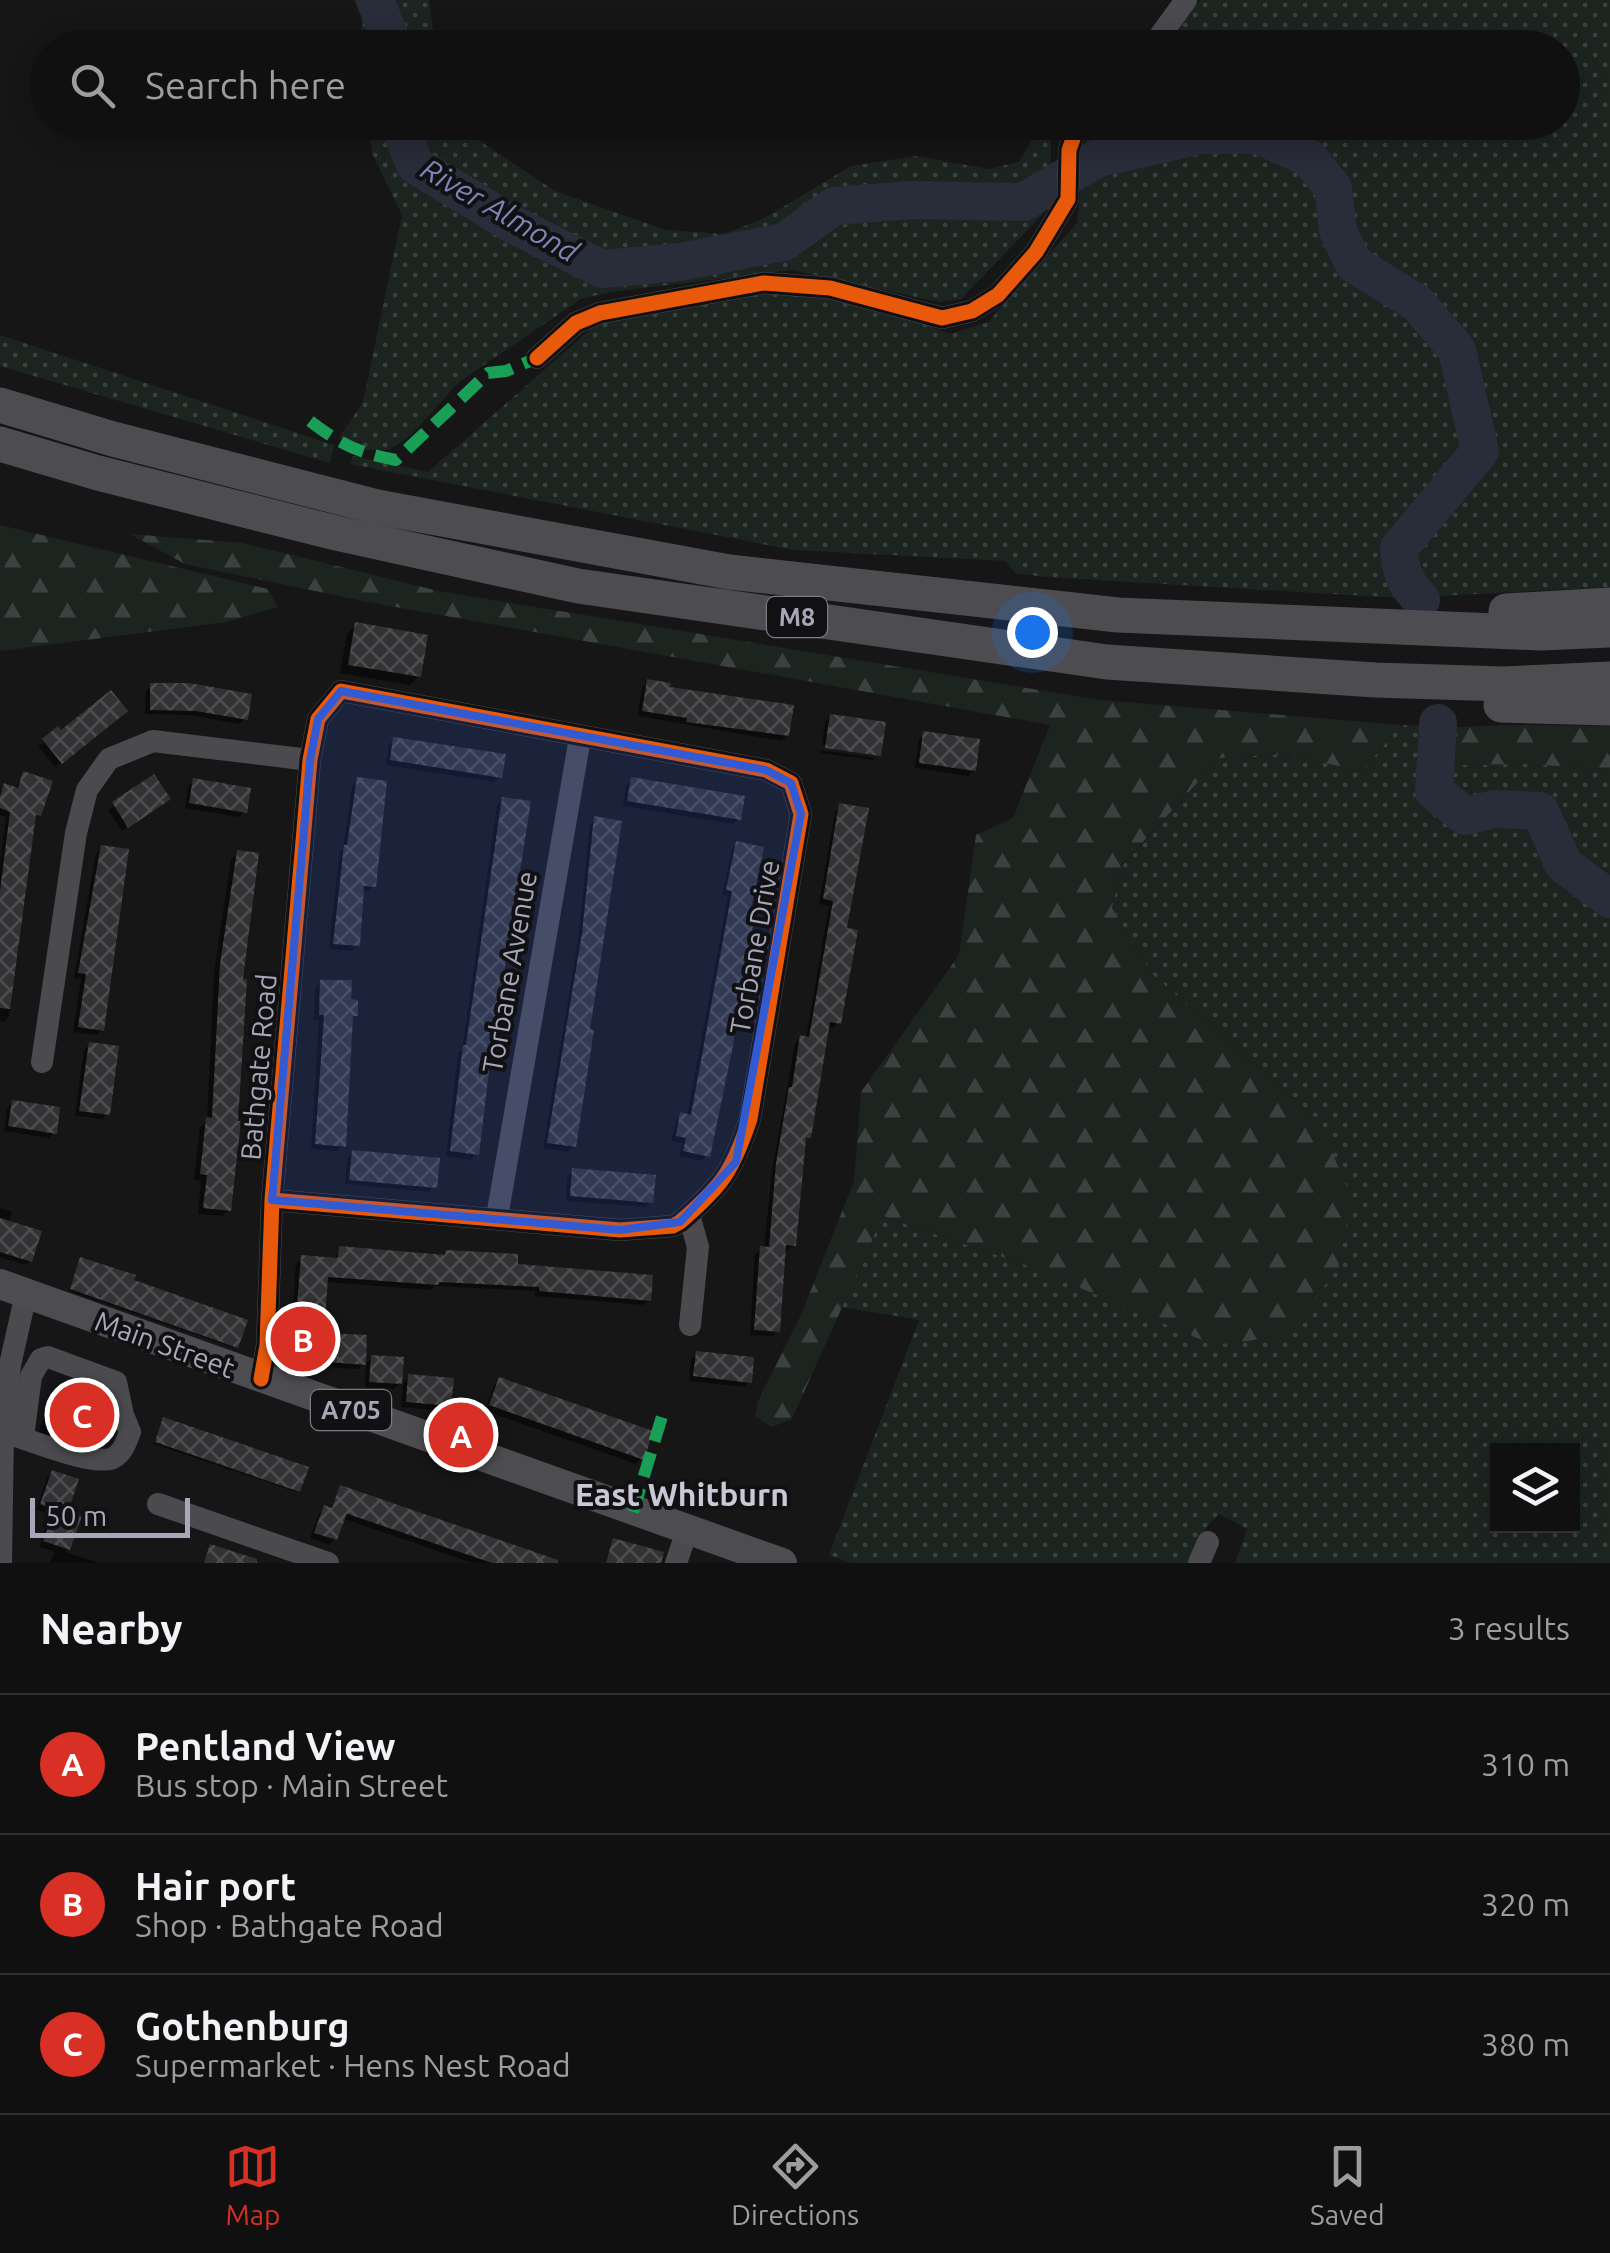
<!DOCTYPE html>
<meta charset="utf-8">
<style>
:root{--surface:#101010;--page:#1e1e1e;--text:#f1f3f6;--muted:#9c9d9f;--line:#303030;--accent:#d93025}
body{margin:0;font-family:Ubuntu,sans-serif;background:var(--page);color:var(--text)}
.controls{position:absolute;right:30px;bottom:30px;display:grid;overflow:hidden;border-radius:0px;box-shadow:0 5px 25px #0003}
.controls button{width:90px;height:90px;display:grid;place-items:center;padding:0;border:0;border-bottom:2px solid var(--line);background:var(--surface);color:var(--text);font:50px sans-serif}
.scale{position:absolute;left:30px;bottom:25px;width:160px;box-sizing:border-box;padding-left:10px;border:5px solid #a8a7b8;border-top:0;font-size:28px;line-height:35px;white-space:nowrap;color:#a8a7b8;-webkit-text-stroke:8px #111012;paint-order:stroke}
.you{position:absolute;left:1032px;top:632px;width:35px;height:35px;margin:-25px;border:8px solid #fff;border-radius:50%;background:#1a73e8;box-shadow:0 0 0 15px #1a73e833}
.badge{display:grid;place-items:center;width:65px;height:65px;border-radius:50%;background:var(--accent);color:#fff;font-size:32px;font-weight:700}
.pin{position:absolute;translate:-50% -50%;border:5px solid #fff;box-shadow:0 2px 10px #0006}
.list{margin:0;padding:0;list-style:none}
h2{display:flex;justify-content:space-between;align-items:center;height:130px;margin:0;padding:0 40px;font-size:42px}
h2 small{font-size:32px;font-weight:400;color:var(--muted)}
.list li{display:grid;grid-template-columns:65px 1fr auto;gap:30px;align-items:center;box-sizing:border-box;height:140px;padding:0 40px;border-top:2px solid var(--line)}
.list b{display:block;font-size:38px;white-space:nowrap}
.list p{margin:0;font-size:32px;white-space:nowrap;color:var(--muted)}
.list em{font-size:32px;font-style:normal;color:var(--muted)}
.icon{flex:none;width:55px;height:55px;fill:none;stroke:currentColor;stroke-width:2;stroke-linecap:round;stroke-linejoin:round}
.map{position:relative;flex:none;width:1610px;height:1563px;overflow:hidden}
.search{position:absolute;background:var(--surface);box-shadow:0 5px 25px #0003;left:30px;right:30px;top:30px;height:110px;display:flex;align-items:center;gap:25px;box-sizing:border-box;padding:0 35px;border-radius:55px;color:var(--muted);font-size:38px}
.sheet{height:550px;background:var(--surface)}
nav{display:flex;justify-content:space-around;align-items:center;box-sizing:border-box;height:140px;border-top:2px solid var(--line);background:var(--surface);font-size:28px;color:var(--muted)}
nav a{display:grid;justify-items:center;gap:5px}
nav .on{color:var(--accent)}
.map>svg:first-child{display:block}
.green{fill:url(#green-dots);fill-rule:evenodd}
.forest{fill:url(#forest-firs)}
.shadow{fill:#0007}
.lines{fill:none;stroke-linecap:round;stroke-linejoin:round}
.river{stroke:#292c39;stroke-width:38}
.building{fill:url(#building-cross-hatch)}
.minor{stroke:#4b4a4f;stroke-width:22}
.major{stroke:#4d4d51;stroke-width:30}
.highway{stroke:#4d4d51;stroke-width:35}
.quiet{stroke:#1a9f57;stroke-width:12;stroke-dasharray:25 12;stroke-linecap:butt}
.cycleway-casing{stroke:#111012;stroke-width:21}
.cycleway{stroke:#e8590c;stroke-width:15}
.marked{fill:#325bd3;fill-opacity:0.2;stroke:#325bd3;stroke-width:8;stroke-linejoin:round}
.labels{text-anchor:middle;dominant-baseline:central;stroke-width:8;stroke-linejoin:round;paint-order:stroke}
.shield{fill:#111012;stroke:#7b7a86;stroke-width:2.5}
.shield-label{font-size:25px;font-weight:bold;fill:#a8a7b8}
.street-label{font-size:28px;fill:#a8a7b8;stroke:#111012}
.water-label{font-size:30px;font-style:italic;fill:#7c85b5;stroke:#111012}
.quarter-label{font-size:32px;font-weight:bold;fill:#c9c8d4;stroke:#111012}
</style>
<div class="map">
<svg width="1610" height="1563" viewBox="0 0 1610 1563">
<defs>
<pattern id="green-dots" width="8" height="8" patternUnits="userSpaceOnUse" patternTransform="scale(2.5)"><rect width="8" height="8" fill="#1c2420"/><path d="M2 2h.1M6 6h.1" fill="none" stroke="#3a413e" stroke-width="1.8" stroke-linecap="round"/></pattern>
<pattern id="forest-firs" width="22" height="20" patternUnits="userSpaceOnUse" patternTransform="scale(2.5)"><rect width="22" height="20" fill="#1c2420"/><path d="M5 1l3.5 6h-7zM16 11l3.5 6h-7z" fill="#3a413e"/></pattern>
<pattern id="building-cross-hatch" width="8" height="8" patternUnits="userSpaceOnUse" patternTransform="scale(2.5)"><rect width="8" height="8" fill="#323234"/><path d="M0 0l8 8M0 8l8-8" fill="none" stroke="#4d4d4f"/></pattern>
</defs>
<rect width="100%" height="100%" fill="#161616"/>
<g class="green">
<polygon points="353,0 429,0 435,47 362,47 361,9"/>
<polygon points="1200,0 1610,0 1610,587 1400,598 1046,577 1015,573 1006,561 793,550 350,464 353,456 428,472 592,328 619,316 766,293 809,292 864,304 951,334 988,322 1077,223 1086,141 1098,123 1562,122 1562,48 1163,47"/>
<polygon points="368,123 468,123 483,143 555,191 666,230 724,234 765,218 851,166 916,156 988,169 1019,162 1036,133 1051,123 1051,173 1057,199 961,299 939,302 792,270 611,292 581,299 459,382 411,435 389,450 367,450 339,438 363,402 402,215 372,153"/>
<polygon points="0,335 334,445 330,463 0,366"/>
<path d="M1401,725L1461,727L1453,765L1528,764L1610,770V1563H1235L1247,1529L1219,1514L1206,1528L1191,1563H852L829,1555L919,1320L842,1307L882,1216L1029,1266L1317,1119L1152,974L1112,908L1122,866L1220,758L1283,754L1362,771ZM1498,1450H1572V1526H1498Z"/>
</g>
<g class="forest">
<polygon points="0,525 268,589 278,607 226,622 0,651"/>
<polygon points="130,534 243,543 439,591 1100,700 1401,725 1362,771 1283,754 1220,758 1122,865 1112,908 1152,974 1317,1119 1352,1198 1338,1268 1286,1336 1214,1345 1029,1266 883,1216 792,1419 772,1427 755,1416 758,1401 801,1315 854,1181 861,1092 959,955 976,835 1013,818 1050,725 368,602 185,564"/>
<polygon points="1513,725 1610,726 1610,770 1528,764 1452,765 1461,727"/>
</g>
<g class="shadow">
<polygon points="356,625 419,676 410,685 340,673 347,634"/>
<polygon points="648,682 667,690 787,735 782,741 638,716 642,687"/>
<polygon points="151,685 246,718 240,724 189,715 145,714 146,691"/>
<polygon points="831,716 883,724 879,755 822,745 825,722"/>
<polygon points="120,717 55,767 38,746 61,733"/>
<polygon points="924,734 974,770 968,776 915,768 919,739"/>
<polygon points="394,739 500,776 494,782 386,765 389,745"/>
<polygon points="821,750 876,758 873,760 821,753"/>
<polygon points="24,774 39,815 33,821 9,1016 4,1022 0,1021 0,862 6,817 0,815 0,791 5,786 15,789"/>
<polygon points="153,778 162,805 122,831 108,810"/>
<polygon points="357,780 374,886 368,891 361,891 357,945 352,951 329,949 339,853 343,849 352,786"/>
<polygon points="632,780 738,819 733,824 623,806 626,785"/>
<polygon points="194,781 244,812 239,817 185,808 188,786"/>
<polygon points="503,799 497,1027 491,1034 476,1154 471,1160 446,1156 458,1053 462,1050 497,805"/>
<polygon points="840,806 844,930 838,1023 833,1028 827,1027 809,1137 803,1143 794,1245 788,1250 783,1250 777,1331 772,1336 750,1335 755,1254 764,1249 772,1171 795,1043 800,1038 806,1038 829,906 819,904 835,812"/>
<polygon points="595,819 574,1146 568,1152 543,1148 578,941 590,824"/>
<polygon points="737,844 707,1155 702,1161 679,1156 682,1143 671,1141 676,1121 681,1115 687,1116 728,896 722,895 732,849"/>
<polygon points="102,848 102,1030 96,1035 73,1032 81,979 74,978 96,853"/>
<polygon points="238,852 240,981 229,1210 222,1216 198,1214 201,1181 194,1180 200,1127 207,1120 214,973 231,859"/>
<polygon points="321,982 349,1002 355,1015 350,1020 343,1146 337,1151 311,1149 319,1020 314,1020 315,988"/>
<polygon points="90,1044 107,1114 102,1119 75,1116 84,1050"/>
<polygon points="12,1103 54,1132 49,1138 4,1131 7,1109"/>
<polygon points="353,1153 434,1186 429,1192 345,1184 347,1158"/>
<polygon points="573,1171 651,1202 645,1207 566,1201 567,1177"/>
<polygon points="0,1208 12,1212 9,1223 30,1261 26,1265 0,1257"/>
<polygon points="340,1248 443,1257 447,1253 515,1266 649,1300 643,1305 535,1296 535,1291 434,1286 431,1290 325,1282 320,1343 329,1335 364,1363 358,1369 322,1367 323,1344 315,1352 290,1350 296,1263 302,1258 334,1261"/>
<polygon points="79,1261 131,1281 236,1346 234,1348 69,1291"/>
<polygon points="697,1354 750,1381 744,1387 689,1381 691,1359"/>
<polygon points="372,1357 400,1383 394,1389 365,1387 366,1363"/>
<polygon points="409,1377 449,1405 443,1411 401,1407 403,1382"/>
<polygon points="500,1380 641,1458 636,1464 485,1411 494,1385"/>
<polygon points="60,1387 108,1425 101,1443 92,1452 38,1434 51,1396"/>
<polygon points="162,1422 298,1490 296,1492 154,1444"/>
<polygon points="52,1473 65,1513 68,1549 65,1552 100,1563 49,1563 55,1552 39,1547 50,1514 36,1510 47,1478"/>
<polygon points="341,1488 542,1563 472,1563 342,1518 335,1539 329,1545 310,1538 319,1513 325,1508 330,1510"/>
</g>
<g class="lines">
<g class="river">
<polyline points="375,0 391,39 391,48"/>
<path d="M398,122L415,165L514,225L602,269L680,262L784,242L834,206L911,200L1023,202L1098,158L1202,135H1258L1309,158L1333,188L1338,231L1354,264L1417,303L1457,350L1480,451L1399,548C1400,571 1405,583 1421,600"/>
<polyline points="1438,723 1434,791 1465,816 1495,809 1540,811 1564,865 1610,899"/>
</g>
</g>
<g class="building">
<polygon points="355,622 428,635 421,677 348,665"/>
<polygon points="647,679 671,683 670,687 794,705 789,736 686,722 687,718 642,711"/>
<polygon points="150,683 189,683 252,694 248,720 196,711 150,710"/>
<polygon points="111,690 128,711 62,764 42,739 58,726 61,730"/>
<polygon points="830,714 886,722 881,756 825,748"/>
<polygon points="923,731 980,739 976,771 919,763"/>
<polygon points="393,737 506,754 502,778 390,760"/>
<polygon points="23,771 53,781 41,816 36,815 10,1009 0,1008 0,891 10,812 0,808 0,796 4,783 18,788"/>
<polygon points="154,774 171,799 128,828 112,802"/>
<polygon points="357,777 387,781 376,887 364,886 360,946 333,944 344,845 347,845"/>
<polygon points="631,777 745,796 741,820 627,801"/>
<polygon points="193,778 251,788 247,813 189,803"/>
<polygon points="502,797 531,801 502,986 505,986 500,1028 494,1028 479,1155 450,1151 463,1045 466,1045"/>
<polygon points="839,803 869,808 847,928 858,930 841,1024 830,1022 811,1138 806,1138 796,1246 786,1245 780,1332 754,1330 760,1246 769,1247 776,1163 789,1087 792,1087 800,1035 809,1037 833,901 823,899"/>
<polygon points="594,816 622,821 590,1029 594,1030 576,1147 547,1143 582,933"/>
<polygon points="736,841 764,847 749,918 754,919 732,1050 710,1157 683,1151 686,1138 676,1136 680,1112 691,1115 732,891 726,890"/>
<polygon points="101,845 129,849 104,1031 78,1027 86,974 78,973"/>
<polygon points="237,850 259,853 243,979 247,979 238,1121 241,1121 231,1211 203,1208 207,1175 200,1174 206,1117 212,1118 220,964"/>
<polygon points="320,980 352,980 351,999 358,1000 358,1016 353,1016 346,1147 315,1144 324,1015 319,1015"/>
<polygon points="89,1042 119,1046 110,1115 79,1111"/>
<polygon points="12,1100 60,1107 57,1134 8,1126"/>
<polygon points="352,1150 440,1158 437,1188 349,1180"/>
<polygon points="572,1168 656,1175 653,1203 570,1196"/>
<polygon points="0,1218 42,1231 32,1262 0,1252"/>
<polygon points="339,1246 445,1255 446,1250 518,1254 518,1264 653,1275 651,1301 539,1291 539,1287 439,1282 439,1285 328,1277 323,1348 294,1345 301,1255 338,1258"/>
<polygon points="80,1257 136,1275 134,1280 248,1320 238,1348 70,1289"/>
<polygon points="328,1333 367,1335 366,1365 326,1362"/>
<polygon points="696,1351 754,1357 752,1383 693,1376"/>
<polygon points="371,1355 404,1357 402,1384 369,1382"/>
<polygon points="408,1374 454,1378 451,1406 406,1402"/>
<polygon points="499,1377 653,1431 644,1460 489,1405"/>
<polygon points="60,1384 104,1400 111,1425 104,1444 45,1425"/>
<polygon points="163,1417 309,1467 300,1492 155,1442"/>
<polygon points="52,1470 79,1479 68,1512 82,1516 70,1550 43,1541 54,1509 40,1504"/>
<polygon points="340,1485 558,1560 557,1563 492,1563 342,1512 347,1513 337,1540 314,1533 324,1505 332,1508"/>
<polygon points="613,1538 664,1552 661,1563 606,1563"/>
<polygon points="210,1544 257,1559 257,1563 204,1563"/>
</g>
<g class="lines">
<g class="minor">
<polyline points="1151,48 1186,0"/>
<polyline points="537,358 576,323 600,313 764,283 830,288 942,318 972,311 998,295 1036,252 1068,199 1069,150 1079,122"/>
<polyline points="42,1062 76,833 87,790 109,759 153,741 310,760"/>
<polyline points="689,1215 698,1247 690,1325"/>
<polyline points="497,1217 580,738"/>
<path d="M261,1379L267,1345L272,1200L310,760L318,719L341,691L766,770L791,783L801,814L750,1119C732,1172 723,1185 680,1222L673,1226L620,1230L272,1200"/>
<path d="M3,1432C26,1438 93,1467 113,1458C123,1453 126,1442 130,1432L123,1415L116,1382L48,1357L41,1359L31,1376L23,1437"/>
<polyline points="158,1504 328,1563"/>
<polyline points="1,1563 3,1432 10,1365 26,1294"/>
<polyline points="676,1563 687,1531"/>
<polyline points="1199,1563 1208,1542"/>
</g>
<polyline class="major" points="0,1284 782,1563"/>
<g class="highway">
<polyline points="0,405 113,439 377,507 729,572 1118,615 1541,633 1610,630"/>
<polyline points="0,444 98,473 336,533 578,586 1107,662 1375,680 1503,684 1610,679"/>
<polyline points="1506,611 1610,605"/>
<polyline points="1501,705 1610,708"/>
</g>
<g class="quiet">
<path d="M310,421C340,444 358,453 396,460L488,373L506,371L537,358"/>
<polyline points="633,1512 664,1410"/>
</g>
<defs>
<g id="cycleway">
<polyline points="537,358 576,323 600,313 764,283 830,288 942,318 972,311 998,295 1036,252 1068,199 1069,150 1079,122"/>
<path d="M261,1379L267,1345L272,1200L310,760L318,719L341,691L766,770L791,783L801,814L750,1119C732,1172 723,1185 680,1222L673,1226L620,1230L272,1200"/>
</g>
</defs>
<use href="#cycleway" class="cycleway-casing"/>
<use href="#cycleway" class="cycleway"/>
</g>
<path class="marked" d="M341,691L766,770L791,783L801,814L736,1162L680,1222L620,1230L272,1200L310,760L318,719Z"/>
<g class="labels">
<g class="shield">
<rect x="767" y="597" width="60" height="40" rx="8"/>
<rect x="311" y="1390" width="80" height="40" rx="8"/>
</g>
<g class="shield-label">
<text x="797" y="617">M8</text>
<text x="351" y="1410">A705</text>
</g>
<g class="street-label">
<text transform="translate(754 947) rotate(-80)">Torbane Drive</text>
<text transform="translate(509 972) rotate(-80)">Torbane Avenue</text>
<text transform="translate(258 1067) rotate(-85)">Bathgate Road</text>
<text transform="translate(165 1344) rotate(20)">Main Street</text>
</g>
<g class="water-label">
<text transform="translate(500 210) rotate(30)">River Almond</text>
</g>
<g class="quarter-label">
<text x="682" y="1494">East Whitburn</text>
</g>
</g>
</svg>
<div class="controls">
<button><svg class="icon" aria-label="layers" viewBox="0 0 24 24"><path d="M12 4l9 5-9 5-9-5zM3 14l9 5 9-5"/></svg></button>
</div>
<div class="scale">50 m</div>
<div class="you"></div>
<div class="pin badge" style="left:461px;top:1435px">A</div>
<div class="pin badge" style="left:303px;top:1339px">B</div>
<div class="pin badge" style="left:82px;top:1415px">C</div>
<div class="search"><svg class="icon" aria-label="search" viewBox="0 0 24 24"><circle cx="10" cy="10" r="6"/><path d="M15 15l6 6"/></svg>Search here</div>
</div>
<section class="sheet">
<h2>Nearby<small>3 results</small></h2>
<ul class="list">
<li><span class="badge">A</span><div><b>Pentland View</b><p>Bus stop · Main Street</p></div><em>310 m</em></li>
<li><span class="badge">B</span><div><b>Hair port</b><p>Shop · Bathgate Road</p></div><em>320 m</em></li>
<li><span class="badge">C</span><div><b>Gothenburg</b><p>Supermarket · Hens Nest Road</p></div><em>380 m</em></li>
</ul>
</section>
<nav>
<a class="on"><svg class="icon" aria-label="map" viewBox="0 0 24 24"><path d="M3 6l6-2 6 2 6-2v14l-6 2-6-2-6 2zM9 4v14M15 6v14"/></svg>Map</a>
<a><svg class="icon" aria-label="directions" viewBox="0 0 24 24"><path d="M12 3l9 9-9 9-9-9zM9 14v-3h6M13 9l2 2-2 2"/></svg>Directions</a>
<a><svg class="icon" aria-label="saved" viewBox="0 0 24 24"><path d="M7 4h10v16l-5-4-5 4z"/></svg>Saved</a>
</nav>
